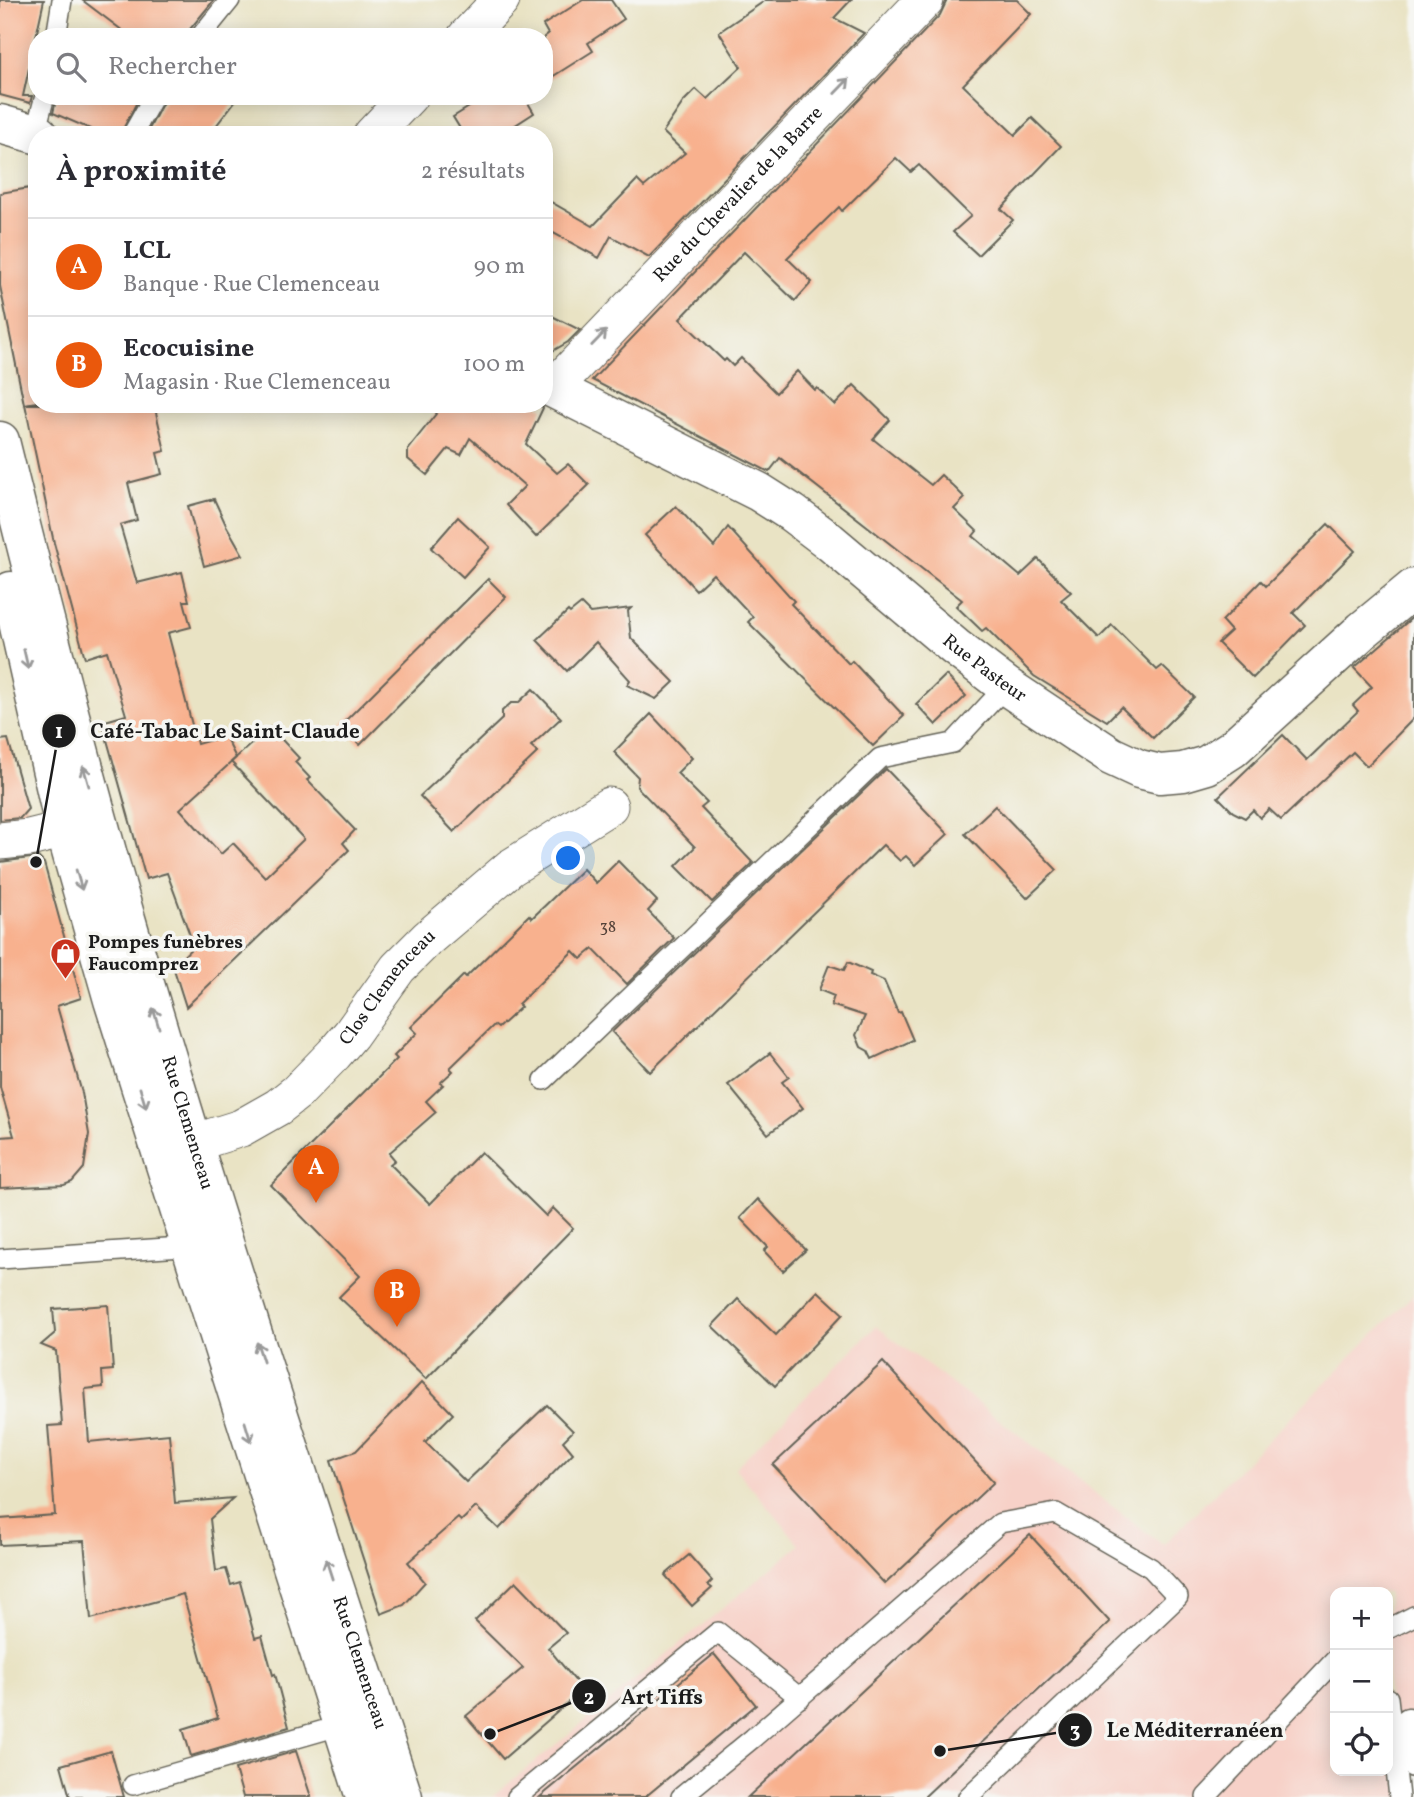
<!DOCTYPE html>
<html lang="fr">
<meta charset="utf-8">
<style>
:root{--surface:#fff;--page:#f2f2f3;--text:#2b2b33;--muted:#7c7c81;--line:#e1e1e2;--accent:#ea580c}
body{margin:0;font-family:Vollkorn,serif;background:var(--page);color:var(--text)}
.controls{position:absolute;right:21px;bottom:21px;display:grid;overflow:hidden;border-radius:14px;box-shadow:0 4px 18px #0003}
.controls button{width:63px;height:63px;display:grid;place-items:center;padding:0;border:0;border-bottom:2px solid var(--line);background:var(--surface);color:var(--text);font:35px sans-serif}
.you{position:absolute;left:569px;top:859px;width:24px;height:24px;margin:-18px;border:5px solid #fff;border-radius:50%;background:#1a73e8;box-shadow:0 0 0 10px #1a73e833}
.badge{display:grid;place-items:center;width:46px;height:46px;border-radius:50%;background:var(--accent);color:#fff;font-size:23px;font-weight:700}
.pin{position:absolute;translate:-50% -58px;filter:drop-shadow(0 2px 4px #0008)}
.pin::after{content:'';position:absolute;top:37px;width:24px;height:21px;background:inherit;clip-path:polygon(0 0,100% 0,50% 100%)}
.list{margin:0;padding:0;list-style:none}
h2{display:flex;justify-content:space-between;align-items:center;height:91px;margin:0;padding:0 28px;font-size:30px}
h2 small{font-size:23px;font-weight:400;color:var(--muted)}
.list li{display:grid;grid-template-columns:46px 1fr auto;gap:21px;align-items:center;box-sizing:border-box;height:98px;padding:0 28px;border-top:2px solid var(--line)}
.list b{display:block;font-size:26px;white-space:nowrap}
.list p{margin:0;font-size:23px;white-space:nowrap;color:var(--muted)}
.list em{font-size:23px;font-style:normal;color:var(--muted)}
.icon{flex:none;width:38px;height:38px;fill:none;stroke:currentColor;stroke-width:2;stroke-linecap:round;stroke-linejoin:round}
.map{position:relative;flex:none;width:1414px;height:1797px;overflow:hidden}
.search{position:absolute;background:var(--surface);box-shadow:0 4px 18px #0003;left:28px;top:28px;width:525px;height:77px;display:flex;align-items:center;gap:18px;box-sizing:border-box;padding:0 24px;border-radius:28px;color:var(--muted);font-size:26px}
.panel{position:absolute;background:var(--surface);box-shadow:0 4px 18px #0003;left:28px;top:126px;width:525px;height:287px;border-radius:28px}
.map>svg:first-child{display:block}
.built{fill:#f7d1c8;fill-rule:evenodd}
.building{fill:#f8b18e}
.lines{fill:none;stroke-linecap:round;stroke-linejoin:round}
.service-casing{stroke:#646257;stroke-width:22}
.pedestrian-casing{stroke:#646257;stroke-width:31}
.minor-casing{stroke:#646257;stroke-width:39}
.tertiary-casing{stroke:#646257;stroke-width:41}
.primary-casing{stroke:#646257;stroke-width:41}
.service{stroke:#fff;stroke-width:19}
.pedestrian{stroke:#fff;stroke-width:28}
.minor{stroke:#fff;stroke-width:37}
.tertiary{stroke:#fff;stroke-width:38}
.primary{stroke:#fff;stroke-width:38}
.oneway{stroke:#999}
.labels{text-anchor:middle;dominant-baseline:central;stroke-width:7;stroke-linejoin:round;paint-order:stroke}
.number-label{font-size:16px;fill:#534138}
.street-label{font-size:19px;fill:#1c1c1c;stroke:#f6f6f2}
.poi-label{font-size:19px;font-weight:bold;fill:#1c1c1c;stroke:#f6f6f2;text-anchor:start}
.leader{fill:none;stroke:#1c1c1c;stroke-width:2.5}
.callout-dot{fill:#1c1c1c;stroke:#f6f6f2;stroke-width:2.5}
.mark-label{font-size:21px;text-anchor:middle;font-weight:bold;fill:#fff}
.callout-label{font-size:21px;text-anchor:middle;font-weight:bold;fill:#1c1c1c;stroke:#f6f6f2;stroke-width:7;stroke-linejoin:round;paint-order:stroke}
</style>
<div class="map">
<svg width="1414" height="1797" viewBox="0 0 1414 1797">
<rect width="100%" height="100%" fill="#f6f6f2"/>
<filter id="ink" filterUnits="userSpaceOnUse"><feTurbulence type="fractalNoise" baseFrequency=".0143" numOctaves="2"/><feDisplacementMap in="SourceGraphic" scale="14" xChannelSelector="R" yChannelSelector="G"/><feConvolveMatrix kernelMatrix="1 2 1 2 8 2 1 2 1" color-interpolation-filters="sRGB"/></filter>
<filter id="wash" filterUnits="userSpaceOnUse"><feTurbulence type="fractalNoise" baseFrequency=".00686" numOctaves="4" result="noise"/><feDisplacementMap in="SourceGraphic" scale="28" xChannelSelector="R" yChannelSelector="G"/><feGaussianBlur stdDeviation="1.57" result="paint"/><feColorMatrix in="noise" values="0 0 0 0 0 0 0 0 0 0 0 0 0 0 0 0 0 1.4 0 .05"/><feComposite in="paint" operator="in"/></filter>
<g filter="url(#wash)">
<rect width="100%" height="100%" fill="#e9e3c4"/>
<path class="built" d="M1414,1294V1797H492L800,1545L735,1468L876,1326L1163,1545ZM1335,1592H1388V1771H1335Z"/>
<g id="blocks">
<g class="building">
<polygon points="0,0 44,0 23,96 32,96 30,103 0,95"/>
<polygon points="82,0 214,0 190,29 187,37 131,37"/>
<polygon points="583,0 611,0 624,19 588,43 593,51 544,82 544,37 548,34 543,25"/>
<polygon points="766,0 851,0 834,18 864,33 649,257 611,236 599,258 544,228 544,198 593,226 637,180 644,187 685,153 663,132 684,101 696,89 707,99 741,67 719,32"/>
<polygon points="947,0 1017,0 1031,14 963,85 1015,135 1032,118 1061,146 1001,209 1013,220 978,255 953,232 971,216 919,165 911,172 896,158 842,211 839,207 787,258 812,282 795,301 744,252 680,319 724,361 726,359 733,366 741,358 776,393 797,371 815,390 817,388 835,405 854,385 890,420 873,439 931,485 941,475 954,487 965,498 954,509 977,531 973,536 1020,576 1038,559 1071,592 1061,600 1099,638 1112,625 1157,670 1162,666 1194,697 1153,738 1121,707 1107,721 1034,676 986,628 982,631 956,606 962,600 780,458 769,472 592,380 940,15"/>
<polygon points="57,96 140,96 120,135 104,135 53,113"/>
<polygon points="166,96 239,96 209,135 146,135"/>
<polygon points="487,96 524,96 534,113 500,135 464,135 453,117"/>
<polygon points="30,188 37,224 37,402 24,404 0,286 0,193"/>
<polygon points="544,312 580,330 568,342 544,356"/>
<polygon points="25,404 154,404 165,451 157,453 162,474 128,483 137,520 120,525 137,583 182,572 189,601 184,601 191,627 168,633 197,744 225,736 236,758 180,809 221,854 233,843 265,877 304,839 231,762 270,727 299,758 295,762 310,778 307,780 355,830 343,843 349,850 186,1007 173,966 194,946 167,873 146,879 102,722 126,715 107,651 85,658 54,543"/>
<polygon points="444,404 536,404 543,408 526,444 557,473 568,464 589,485 536,537 506,505 525,486 470,438 461,455 448,449 427,475 408,459 408,449"/>
<polygon points="214,499 226,525 243,555 204,566 188,506"/>
<polygon points="676,506 714,547 728,527 794,601 791,604 849,664 852,661 904,716 873,746 748,622 753,617 713,574 696,590 645,535"/>
<polygon points="458,517 490,547 463,577 431,548"/>
<polygon points="1328,524 1355,551 1293,613 1305,625 1253,678 1218,643 1231,631 1222,621 1261,581 1266,586"/>
<polygon points="488,579 506,597 360,745 341,725"/>
<polygon points="581,604 590,613 631,608 628,611 631,638 674,682 656,699 627,685 630,680 596,642 567,671 537,640 568,611 570,613"/>
<polygon points="1414,616 1414,718 1367,766 1353,752 1281,820 1269,809 1260,818 1253,810 1245,818 1233,812 1218,797 1283,735 1307,760 1358,711 1353,705 1372,687 1354,668"/>
<polygon points="946,675 966,696 936,725 916,704"/>
<polygon points="533,689 561,718 531,746 538,752 454,832 420,796 502,719 502,711 511,703 518,703"/>
<polygon points="651,714 692,758 677,773 707,803 701,808 753,863 712,902 676,866 695,847 637,787 638,777 614,752"/>
<polygon points="8,739 28,809 20,818 0,820 0,740"/>
<polygon points="886,769 948,834 915,865 906,856 900,861 883,845 650,1072 612,1032"/>
<polygon points="995,806 1057,870 1027,898 965,834"/>
<polygon points="38,857 44,863 81,998 57,1006 82,1093 89,1134 84,1168 72,1182 64,1185 0,1188 0,1137 14,1136 0,1087 0,862"/>
<polygon points="618,861 657,901 648,911 674,938 627,984 593,949 581,959 573,951 518,1004 521,1007 498,1028 494,1025 450,1068 453,1071 440,1083 443,1085 426,1101 436,1112 389,1153 395,1160 390,1164 430,1204 481,1152 546,1216 553,1208 573,1228 426,1379 339,1297 360,1276 271,1185 397,1059 394,1056 417,1033 411,1027 464,975 466,977 529,915 532,918 583,869 596,883"/>
<polygon points="848,962 871,972 870,975 884,981 898,1013 901,1012 913,1040 872,1059 868,1051 861,1047 856,1035 865,1016 831,1005 834,996 819,990 829,965 844,970"/>
<polygon points="770,1053 789,1077 782,1082 803,1108 768,1134 728,1085"/>
<polygon points="758,1199 806,1250 783,1271 764,1251 768,1247 740,1218"/>
<polygon points="818,1291 843,1314 775,1386 712,1326 738,1299 776,1335"/>
<polygon points="108,1305 113,1370 102,1371 103,1387 85,1389 89,1442 169,1434 175,1503 233,1498 210,1519 216,1571 226,1569 231,1585 240,1582 255,1638 262,1636 273,1675 275,1674 289,1727 191,1756 183,1729 218,1718 183,1594 91,1619 84,1541 0,1545 0,1519 55,1515 48,1426 62,1425 56,1351 41,1345 55,1333 53,1309"/>
<polygon points="883,1362 994,1482 885,1584 773,1465"/>
<polygon points="422,1382 453,1414 425,1442 466,1482 547,1405 573,1431 563,1441 573,1453 499,1529 476,1507 461,1521 458,1518 408,1562 425,1582 404,1605 381,1614 331,1460 356,1451"/>
<polygon points="1030,1535 1110,1622 924,1797 748,1797"/>
<polygon points="689,1555 712,1581 708,1585 712,1588 692,1606 665,1575"/>
<polygon points="516,1581 566,1633 548,1648 583,1690 503,1759 466,1716 523,1668 475,1621"/>
<polygon points="714,1654 756,1705 645,1797 540,1797"/>
<polygon points="111,1751 124,1797 70,1797 61,1765"/>
<polygon points="296,1751 311,1797 243,1797 235,1769"/>
</g>
</g>
</g>
<g filter="url(#ink)">
<use href="#blocks" fill-opacity="0" stroke="#646257" stroke-width="2"/>
<g class="lines">
<defs>
<g id="service">
<polyline points="56,37 62,0"/>
<polyline points="200,37 230,0"/>
<polyline points="35,133 45,96"/>
<polyline points="132,135 154,96"/>
<polyline points="544,1080 880,758 953,743 1006,686"/>
<polyline points="0,1259 197,1246"/>
<polyline points="1388,1629 1414,1616"/>
<polyline points="1388,1698 1399,1797"/>
<polyline points="133,1785 349,1723"/>
<polyline points="517,1797 718,1632 800,1698"/>
<polyline points="681,1797 753,1738 1000,1523 1056,1513 1151,1568 1178,1597 968,1797"/>
<polyline points="1206,1797 1335,1660"/>
</g>
<polyline id="pedestrian" points="1409,1722 1414,1763"/>
<g id="minor">
<polyline points="466,37 501,0"/>
<polyline points="372,135 409,96"/>
<path id="s1" d="M553,388L925,0"/>
<polyline points="0,841 29,838 94,822"/>
<path id="s2" d="M165,1152L241,1128L278,1107L297,1092L334,1054L351,1034L398,968L428,938L510,868L609,806"/>
</g>
<g id="tertiary">
<polyline points="0,124 39,135"/>
<path id="s3" d="M544,384L759,492L792,513L829,541L955,647L1006,686L1111,756L1139,769L1160,774L1183,772L1207,765L1232,749L1363,630L1414,588"/>
</g>
<g id="primary">
<path id="s4" d="M0,441C41,607 83,772 131,936C215,1225 310,1511 403,1797"/>
<polyline points="11,591 65,830 113,1000 365,1797"/>
</g>
</defs>
<use href="#service" class="service-casing"/>
<use href="#pedestrian" class="pedestrian-casing"/>
<use href="#minor" class="minor-casing"/>
<use href="#tertiary" class="tertiary-casing"/>
<use href="#primary" class="primary-casing"/>
<use href="#service" class="service"/>
<use href="#pedestrian" class="pedestrian"/>
<use href="#minor" class="minor"/>
<use href="#tertiary" class="tertiary"/>
<use href="#primary" class="primary"/>
</g>
<defs><path id="oneway-shaft" d="M-6 0H5M1.5-3L5.5 0L1.5 3" fill="none" stroke-width="1.6" stroke-linecap="round" stroke-linejoin="round" transform="scale(1.75)"/></defs>
<g class="oneway">
<use href="#oneway-shaft" transform="translate(842 86) rotate(-46)"/>
<use href="#oneway-shaft" transform="translate(599 338) rotate(-46)"/>
<use href="#oneway-shaft" transform="translate(26 659) rotate(77)"/>
<use href="#oneway-shaft" transform="translate(86 776) rotate(-106)"/>
<use href="#oneway-shaft" transform="translate(79 880) rotate(74)"/>
<use href="#oneway-shaft" transform="translate(156 1018) rotate(-107)"/>
<use href="#oneway-shaft" transform="translate(143 1098) rotate(73)"/>
<use href="#oneway-shaft" transform="translate(260 1352) rotate(-108)"/>
<use href="#oneway-shaft" transform="translate(248 1432) rotate(73)"/>
<use href="#oneway-shaft" transform="translate(329 1569) rotate(-108)"/>
</g>
</g>
<defs>
<symbol id="shop-pin" viewBox="-11 -11 22 30"><path d="M0 17L-7.5 6A9.5 9.5 0 1 1 7.5 6Z" fill="#c8321e" stroke="#f6f6f2"/><path d="M-5-2.5h2.3a2.7 3.5 0 0 1 5.4 0H5L5.5 6h-11ZM-1.5-2.5h3a1.5 2.3 0 0 0-3 0Z" fill="#fff"/></symbol>
</defs>
<g fill-rule="evenodd">
<use href="#shop-pin" x="48" y="936" width="35" height="47"/>
</g>
<g class="labels">
<g class="number-label">
<text x="608" y="928">38</text>
</g>
<g class="street-label">
<text stroke="none"><textPath href="#s1" startOffset="268">Rue du Chevalier de la Barre</textPath></text>
<text stroke="none"><textPath href="#s3" startOffset="527">Rue Pasteur</textPath></text>
<text stroke="none"><textPath href="#s2" startOffset="285">Clos Clemenceau</textPath></text>
<text stroke="none"><textPath href="#s4" startOffset="707">Rue Clemenceau</textPath></text>
<text stroke="none"><textPath href="#s4" startOffset="1274">Rue Clemenceau</textPath></text>
</g>
<g class="poi-label">
<text x="88" y="943">Pompes funèbres<tspan x="88" dy="22">Faucomprez</tspan></text>
</g>
</g>
<path class="leader" d="M36 862L59 731M490 1734L589 1696M940 1751L1075 1730"/>
<g class="callout-dot">
<circle cx="36" cy="862" r="7"/>
<circle cx="490" cy="1734" r="7"/>
<circle cx="940" cy="1751" r="7"/>
<circle cx="59" cy="731" r="18"/>
<circle cx="589" cy="1696" r="18"/>
<circle cx="1075" cy="1730" r="18"/>
</g>
<g class="mark-label">
<text x="59" y="738">1</text>
<text x="589" y="1704">2</text>
<text x="1075" y="1737">3</text>
</g>
<g class="callout-label">
<text x="225" y="738">Café-Tabac Le Saint-Claude</text>
<text x="662" y="1704">Art Tiffs</text>
<text x="1195" y="1737">Le Méditerranéen</text>
</g>
</svg>
<div class="controls">
<button>+</button>
<button>−</button>
<button><svg class="icon" aria-label="locate" viewBox="0 0 24 24"><circle cx="12" cy="12" r="6"/><path d="M12 2v4M12 18v4M2 12h4M18 12h4"/></svg></button>
</div>
<div class="you"></div>
<div class="pin badge" style="left:316px;top:1203px">A</div>
<div class="pin badge" style="left:397px;top:1327px">B</div>
<div class="search"><svg class="icon" aria-label="search" viewBox="0 0 24 24"><circle cx="10" cy="10" r="6"/><path d="M15 15l6 6"/></svg>Rechercher</div>
<section class="panel">
<h2>À proximité<small>2 résultats</small></h2>
<ul class="list">
<li><span class="badge">A</span><div><b>LCL</b><p>Banque · Rue Clemenceau</p></div><em>90 m</em></li>
<li><span class="badge">B</span><div><b>Ecocuisine</b><p>Magasin · Rue Clemenceau</p></div><em>100 m</em></li>
</ul>
</section>
</div>
